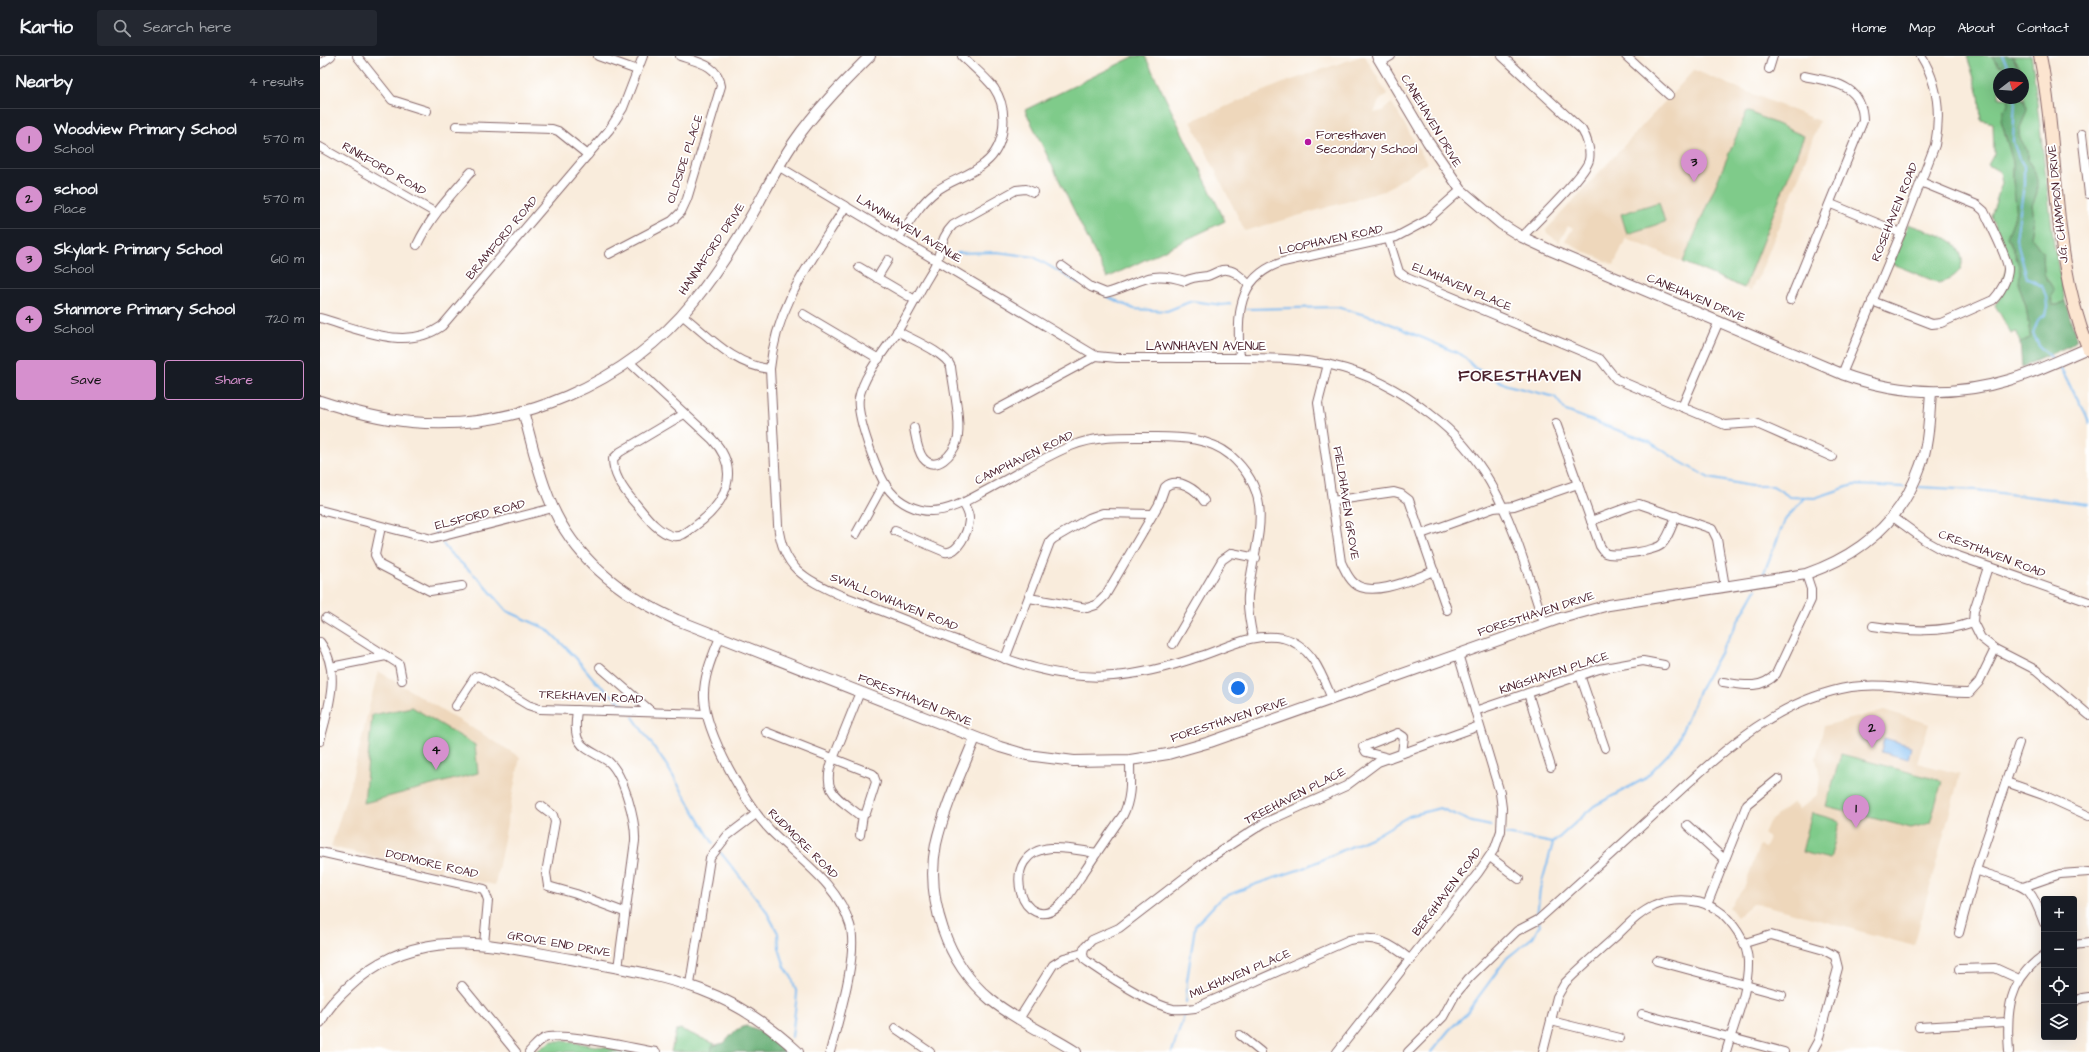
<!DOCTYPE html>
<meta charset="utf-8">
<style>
:root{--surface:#171b24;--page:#242831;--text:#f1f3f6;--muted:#9ea1a6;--line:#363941;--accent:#d690ce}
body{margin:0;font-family:"Architects Daughter",sans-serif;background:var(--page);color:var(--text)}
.controls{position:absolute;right:12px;bottom:12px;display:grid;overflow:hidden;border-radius:4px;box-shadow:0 4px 16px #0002}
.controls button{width:36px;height:36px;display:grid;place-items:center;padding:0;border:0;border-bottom:1px solid var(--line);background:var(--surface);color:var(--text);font:20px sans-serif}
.compass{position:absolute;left:1673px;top:12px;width:36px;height:36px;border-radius:50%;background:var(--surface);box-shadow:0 4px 16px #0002;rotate:73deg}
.you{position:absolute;left:918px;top:632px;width:14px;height:14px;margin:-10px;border:3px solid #fff;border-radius:50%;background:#1a73e8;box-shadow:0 0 0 6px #1a73e833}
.badge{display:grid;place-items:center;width:26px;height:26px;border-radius:50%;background:var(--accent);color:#111;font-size:13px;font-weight:700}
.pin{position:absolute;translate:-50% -33px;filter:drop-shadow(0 1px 2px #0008)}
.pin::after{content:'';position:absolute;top:21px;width:14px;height:12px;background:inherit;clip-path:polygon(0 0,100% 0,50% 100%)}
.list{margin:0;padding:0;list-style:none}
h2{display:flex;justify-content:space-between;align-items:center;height:52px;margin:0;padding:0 16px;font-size:17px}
h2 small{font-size:13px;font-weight:400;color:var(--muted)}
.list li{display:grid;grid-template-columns:26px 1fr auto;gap:12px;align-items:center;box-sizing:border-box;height:60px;padding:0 16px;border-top:1px solid var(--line)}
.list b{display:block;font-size:15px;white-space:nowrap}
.list p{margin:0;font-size:13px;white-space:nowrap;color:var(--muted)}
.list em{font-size:13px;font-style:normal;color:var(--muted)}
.actions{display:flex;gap:8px;padding:12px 16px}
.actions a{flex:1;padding:9px 0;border:1px solid var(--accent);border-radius:4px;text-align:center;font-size:14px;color:var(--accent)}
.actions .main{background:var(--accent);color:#111}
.icon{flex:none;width:22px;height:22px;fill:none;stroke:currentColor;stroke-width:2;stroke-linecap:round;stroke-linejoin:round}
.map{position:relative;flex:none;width:1769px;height:996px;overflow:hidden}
header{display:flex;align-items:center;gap:24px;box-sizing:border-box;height:56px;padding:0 20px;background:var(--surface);border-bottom:1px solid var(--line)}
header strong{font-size:19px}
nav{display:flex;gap:22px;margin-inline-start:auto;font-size:14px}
.search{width:280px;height:36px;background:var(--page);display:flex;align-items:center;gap:10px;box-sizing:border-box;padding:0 14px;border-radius:4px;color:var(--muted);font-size:15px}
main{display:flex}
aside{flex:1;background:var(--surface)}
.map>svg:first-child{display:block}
.built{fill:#eed7bb}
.green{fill:#7fcb8a;stroke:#64755a}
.forest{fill:#67af76;stroke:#586750}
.water{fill:#7ebcf2;stroke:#646e8e}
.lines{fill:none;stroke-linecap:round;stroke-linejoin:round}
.stream{stroke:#7ebcf2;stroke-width:2}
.minor-casing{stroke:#876769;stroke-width:10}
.tertiary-casing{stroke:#876769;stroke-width:12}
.secondary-casing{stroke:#876769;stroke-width:14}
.minor{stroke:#fff;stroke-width:8}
.tertiary{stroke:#fff;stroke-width:10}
.secondary{stroke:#fce5d0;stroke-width:12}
.poi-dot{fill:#b5179e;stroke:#fff;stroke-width:1.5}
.labels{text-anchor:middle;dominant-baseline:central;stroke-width:3.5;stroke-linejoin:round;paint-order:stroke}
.street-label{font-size:12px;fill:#4a1f2b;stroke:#fff}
.poi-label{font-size:12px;fill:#4a1f2b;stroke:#fff;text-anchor:start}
.district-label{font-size:16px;font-weight:bold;letter-spacing:1px;fill:#4a1f2b;stroke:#fff}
</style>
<header>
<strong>Kartio</strong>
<div class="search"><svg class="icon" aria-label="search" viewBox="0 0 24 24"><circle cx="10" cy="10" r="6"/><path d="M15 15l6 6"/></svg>Search here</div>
<nav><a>Home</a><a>Map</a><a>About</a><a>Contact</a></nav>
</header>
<main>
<aside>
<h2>Nearby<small>4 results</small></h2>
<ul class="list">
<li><span class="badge">1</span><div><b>Woodview Primary School</b><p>School</p></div><em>570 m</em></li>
<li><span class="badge">2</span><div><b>school</b><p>Place</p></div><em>570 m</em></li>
<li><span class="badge">3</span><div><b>Skylark Primary School</b><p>School</p></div><em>610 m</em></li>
<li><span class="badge">4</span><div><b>Stanmore Primary School</b><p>School</p></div><em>720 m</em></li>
</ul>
<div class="actions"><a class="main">Save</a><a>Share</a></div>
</aside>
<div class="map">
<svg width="1769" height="996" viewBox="0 0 1769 996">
<rect width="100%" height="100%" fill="#fff"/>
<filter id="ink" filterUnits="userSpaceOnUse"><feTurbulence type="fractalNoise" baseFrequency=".025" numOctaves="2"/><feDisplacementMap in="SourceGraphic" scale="8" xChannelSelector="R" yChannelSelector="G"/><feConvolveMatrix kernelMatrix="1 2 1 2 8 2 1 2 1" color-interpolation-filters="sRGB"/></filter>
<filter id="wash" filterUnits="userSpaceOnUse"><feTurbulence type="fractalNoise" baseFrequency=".012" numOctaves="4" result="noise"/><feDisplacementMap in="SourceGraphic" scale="16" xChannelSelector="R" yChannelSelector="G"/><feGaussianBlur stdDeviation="0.9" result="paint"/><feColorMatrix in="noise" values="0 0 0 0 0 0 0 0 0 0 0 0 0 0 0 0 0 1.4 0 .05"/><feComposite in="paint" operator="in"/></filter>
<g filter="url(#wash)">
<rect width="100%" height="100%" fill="#f9ecdc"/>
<g class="built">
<polygon points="1041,0 1045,0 1067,38 1059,45 1054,57 1062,55 1072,47 1107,107 1064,135 925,175 871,65 963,27"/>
<polygon points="1374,14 1499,65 1482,113 1437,225 1435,224 1431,235 1306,182 1294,209 1258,193 1245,184 1253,173 1248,170 1239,186 1227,177 1226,174"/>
<polygon points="58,615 200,701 175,829 126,818 127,806 121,808 121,816 11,791 31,726"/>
<polygon points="1564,654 1609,668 1597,707 1640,718 1594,890 1444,849 1432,848 1417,861 1409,851 1424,832 1439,790 1445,792 1449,781 1444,778 1449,766 1473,746 1479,754 1498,738 1500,721 1496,702 1504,670"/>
</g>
<g class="green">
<polygon points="815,0 825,0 905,165 787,222 705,54"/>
<path d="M1647,0H1673L1679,10L1681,8L1686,17L1679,18V42H1688L1690,48C1675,66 1689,86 1693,106C1694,112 1692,118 1693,124C1693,129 1695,134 1696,139C1698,155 1693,167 1687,181L1694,194L1700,214L1699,230L1706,250L1710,279L1709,282L1700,287L1697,276L1691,277L1675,249L1679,243L1688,205L1671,160L1682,127L1680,116L1668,109L1674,98L1673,67L1661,64L1659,38Z"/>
<path d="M1692,0H1711L1712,4L1734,189L1745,245L1738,249H1732L1731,229L1724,218L1723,197L1711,181L1714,163L1712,149L1717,137L1714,114L1708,105V94C1691,77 1703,71 1707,52C1699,30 1708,21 1692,0Z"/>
<polygon points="1427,55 1484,80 1424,232 1363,206"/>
<polygon points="1339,146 1345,166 1307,178 1301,158"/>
<path d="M1588,168C1600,173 1622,178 1632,186C1635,187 1636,191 1638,193C1649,211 1636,222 1619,227L1573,208Z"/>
<polygon points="92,651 155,689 158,717 44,747 52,659"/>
<polygon points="1521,698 1622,725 1610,767 1591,772 1506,750"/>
<polygon points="1492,757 1520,765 1510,803 1482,796"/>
<polygon points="360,973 395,988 391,996 351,996 356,975"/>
<polygon points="232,985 244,985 315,996 215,996"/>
</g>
<g class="forest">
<polygon points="1673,0 1692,0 1702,18 1686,18 1684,11 1681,9 1679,10"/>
<path d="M1688,42H1703L1707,52C1703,71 1691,77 1708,94V105L1714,114L1717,124V137L1712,149L1714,163L1711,181L1723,197L1724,218L1734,234L1731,241L1732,249H1738L1745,245L1756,281V285L1751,289L1702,311L1700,287L1709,282L1710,279L1706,250L1699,230L1700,214L1694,194L1687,181L1694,163L1696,151L1693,125V106L1681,64L1684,54L1689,48Z"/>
<path d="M426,970C438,972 459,985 464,996H391L392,990L404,987L416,974Z"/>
</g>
<polygon class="water" points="1564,682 1591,690 1588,703 1561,696"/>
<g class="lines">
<g class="stream">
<polyline points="1682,0 1692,18"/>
<polyline points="1695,42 1693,86 1699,102 1704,110 1704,129 1696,183 1707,222 1722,230 1726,240 1727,251 1725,259 1718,264 1713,277 1719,290 1733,303"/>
<polyline points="637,197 677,196 714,201 760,228"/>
<polyline points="786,240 814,253 847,255 872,245 902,249 910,248"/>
<polyline points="927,253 1017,251 1059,263 1142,299 1155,312 1187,329 1235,341 1246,355 1330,386 1359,405 1389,422 1431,430 1453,430 1470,441 1495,442 1533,429 1584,431"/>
<path d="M1737,308C1745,317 1748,326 1753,336C1759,347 1766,354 1769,367"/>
<polyline points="1599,431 1656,434 1769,448"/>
<polyline points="110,469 116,477"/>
<polyline points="123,488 129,496 161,525 187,555 227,573 256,602 277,627 305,650"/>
<polyline points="1443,519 1465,464 1484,442"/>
<polyline points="313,661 347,710 393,787"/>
<polyline points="1186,778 1233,787 1274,750 1324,723 1355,691 1380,633 1436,533"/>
<polyline points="401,797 445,853 458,877 459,892 465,911 472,922 477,938 472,981"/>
<polyline points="1217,860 1220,833 1233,787"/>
<polyline points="866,947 867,925 875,870 901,842 936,828 981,813 1055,780 1089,760 1120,752 1152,766 1171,770"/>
<polyline points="465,996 466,993"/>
<polyline points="852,996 864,960"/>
<polyline points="1111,996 1129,974 1145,959 1187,902 1213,881 1220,869 1219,866"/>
</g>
</g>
</g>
<g filter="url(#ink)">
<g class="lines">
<defs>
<g id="minor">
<polyline points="37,0 72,44 107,55"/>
<polyline points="278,0 317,14"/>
<path d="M1182,0L1262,74C1267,82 1271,94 1269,104C1265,120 1216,166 1202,181"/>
<polyline points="1306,0 1349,39"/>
<polyline points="1061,6 1071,0"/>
<polyline points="0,8 11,0"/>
<polyline points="1449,13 1453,0"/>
<polyline points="136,70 232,73 238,75 268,99"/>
<polyline points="1762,78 1769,138"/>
<polyline points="0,91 116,157"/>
<path d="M458,110L776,300L797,302C832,302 867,302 903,302C986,301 1042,304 1110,358C1134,376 1155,400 1170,426C1195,469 1208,520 1224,567"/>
<path d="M713,136L706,133L696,134L633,169C622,180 622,190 617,204C614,213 607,222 603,230C594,246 585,264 575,279C562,298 544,319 539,342C536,360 558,421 570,435C580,447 596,455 611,455C631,455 650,443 667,434C695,419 722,402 751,390C778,379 808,381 836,381C862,381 889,382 910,399C960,443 933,486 928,540C927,554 930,568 933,582"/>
<polyline points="1511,148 1581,177"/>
<path d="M526,150C493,203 456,248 450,313L458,469C463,512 483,522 520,539C558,553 595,568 633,583C685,603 736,625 793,620C824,618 852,610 881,600C908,591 934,576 963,582C992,589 1002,619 1012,643"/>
<path d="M579,181C590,165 600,148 615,136C630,124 650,120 665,107C686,90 689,54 674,32C666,21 652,10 642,0"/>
<polyline points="1069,184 1079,216 1087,222 1280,303 1296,323 1362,351 1405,369 1435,367 1512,401"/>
<path d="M97,189C110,161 131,139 151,116"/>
<path d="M289,198L352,165L361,156L367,143L401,30C398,9 378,6 360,0"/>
<path d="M742,210L771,231L786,237C820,228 827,213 865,225C873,221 878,221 887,220C892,219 897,215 902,214C914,212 922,222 929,229"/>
<polyline points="539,211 595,244"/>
<polyline points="557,222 568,204"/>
<path d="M1470,244L1543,65C1543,28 1513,26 1484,20"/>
<path d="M1552,245L1612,268L1621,267L1673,244C1680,237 1688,223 1688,213C1688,202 1669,166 1664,155L1657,149L1601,126"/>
<polyline points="483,258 559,303"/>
<path d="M362,259C390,281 413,309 450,313"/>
<path d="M0,262C39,273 86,296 122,270L289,74L303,52L323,0"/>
<path d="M577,275C591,283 626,297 631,311C633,330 642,368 637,385C634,397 616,418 603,402C597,394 596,382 594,372"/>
<path d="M920,302C917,261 916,220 963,206L1076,181L1106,165L1141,134"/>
<path d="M309,306L392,383C422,414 406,448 375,470C368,475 361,482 353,480C337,476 326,460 316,448C305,436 293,420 293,403L300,396L364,358"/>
<path d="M1008,308L998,347L1021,506C1025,514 1028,522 1034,527C1051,543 1095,522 1114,515"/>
<path d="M1522,318L1581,177L1615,89C1621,58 1618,27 1601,0"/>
<polyline points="1362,351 1399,265"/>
<polyline points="678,353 776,300"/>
<path d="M1236,367L1280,490L1285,497C1293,501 1337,495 1342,488C1349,481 1352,469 1356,460"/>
<polyline points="1012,445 1074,436 1081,438 1089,444 1127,554"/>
<polyline points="0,454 112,483 233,452"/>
<polyline points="1573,461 1606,485 1624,495 1769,546"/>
<polyline points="1271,465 1311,450 1319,448 1392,473 1397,483 1405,531"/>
<polyline points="61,471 55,499 60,509 110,535 142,530"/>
<path d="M575,475L625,496C638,498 648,476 649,464C650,459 646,452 643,447"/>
<polyline points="536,478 564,427"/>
<polyline points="1101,478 1174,452 1194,450 1258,428"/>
<polyline points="1668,511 1654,554 1653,566 1661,582 1675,593 1716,614 1769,659"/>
<path d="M709,542L767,552L776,549L785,540L839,448L845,431C858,420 877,434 884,445"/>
<polyline points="6,562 79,608 82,624"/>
<path d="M1553,570C1585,575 1622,578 1653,566"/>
<path d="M400,581C392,601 383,621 384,642C386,679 426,749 451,775C480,804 518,828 530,869C539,898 518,965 510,996"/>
<path d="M0,586C22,616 8,652 0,685"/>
<polyline points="853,588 902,504 912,497 936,502"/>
<polyline points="685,603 730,486 733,483 769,462 783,457 832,458"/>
<polyline points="11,611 66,600"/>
<polyline points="280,611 332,656"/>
<polyline points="1260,619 1285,692"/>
<path d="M1403,626C1422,629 1441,634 1456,618L1491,544V533L1486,518"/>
<polyline points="1208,637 1231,711"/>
<polyline points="136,650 155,621 159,620 208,649 220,653 386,658"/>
<path d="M257,654C256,663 254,677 259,685C265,695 280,699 289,706C304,719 316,766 315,785L298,912"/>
<polyline points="1155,655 1279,613 1323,605 1344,609"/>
<path d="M446,676L553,718L556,726L546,757L543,759L538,758C515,740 501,734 513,703L540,636"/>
<polyline points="1069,702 1046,696 1043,691 1078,677 1084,681 1082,697"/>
<polyline points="1686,726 1723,739 1769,760"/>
<polyline points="221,750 233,759 235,766 226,817 228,830 256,838 304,856"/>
<polyline points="1367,769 1404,803"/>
<polyline points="540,779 543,759"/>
<polyline points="0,796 164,833 168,844 164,888"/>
<path d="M777,797C762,795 746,791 731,792C705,794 695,813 701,837C706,855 722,864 738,851C747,844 753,832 760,822C774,801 788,780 803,759C812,741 810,724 810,704"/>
<polyline points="1170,801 1199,823"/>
<path d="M1656,814C1670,820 1699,826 1709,836C1716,844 1720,857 1724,867"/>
<polyline points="1703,831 1740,818 1769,816"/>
<polyline points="1387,849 1427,748 1458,723"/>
<polyline points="1639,877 1656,814 1699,687"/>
<polyline points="1425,887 1451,879 1504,894 1515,900 1518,912 1498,985 1492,996"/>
<polyline points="1754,889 1769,887"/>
<path d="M1091,904C1070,887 1056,879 1029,884L875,952C868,953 861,954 853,953C832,949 787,919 768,906L764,903L763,897L764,892L772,884L799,872L890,802L944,767L1026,730L1058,706L1159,670"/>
<polyline points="1337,905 1462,939"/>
<polyline points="1639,913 1675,912 1699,923"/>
<polyline points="370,928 390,802 407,780 436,758"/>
<polyline points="142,930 196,996"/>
<polyline points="1754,946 1762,942 1769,941"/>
<polyline points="1322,958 1464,996"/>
<polyline points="699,963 733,909 744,902 763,897"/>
<polyline points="1231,965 1300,982"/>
<polyline points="1599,971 1687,966"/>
<polyline points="575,972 610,996"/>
<polyline points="920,979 941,996"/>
<path d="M209,996C214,991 219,984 225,982C240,975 316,993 336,996"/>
<polyline points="1017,996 1158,817 1175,792 1181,775 1182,752 1180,737 1138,598"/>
<path d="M1088,996L1123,961L1135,939L1149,922L1197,875L1218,864C1259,827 1299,791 1339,754C1396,702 1452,644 1531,631C1571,625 1610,638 1649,637L1659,626L1675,593"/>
<path d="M1223,996L1237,941L1245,927C1260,912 1277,897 1294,882C1306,871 1318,857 1334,850C1355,840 1385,843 1403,858C1416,871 1427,886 1428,905C1429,935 1414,967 1406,996"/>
<path d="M1689,996C1686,956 1688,924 1724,899"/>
</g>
<g id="tertiary">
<path d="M1057,0L1108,86L1141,134L1181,168L1202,181L1232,195L1522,318C1576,338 1633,341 1689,324C1716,316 1742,303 1768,292"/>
<path d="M0,345C30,355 60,363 91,366C196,376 308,327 374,245C398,215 419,182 438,148C449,128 460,106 474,86C496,54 523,27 550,0"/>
<path d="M203,355C211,384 217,413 228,440C251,501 300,538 357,564L680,691L707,699L754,705L810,704L848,698L890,686L1241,562L1289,549L1486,518C1540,499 1581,466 1600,411C1609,388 1609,361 1611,336"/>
<path d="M655,682C641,717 624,752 616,788C605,843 627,908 671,944C697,965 728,978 756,996"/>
<path d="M0,966C9,948 25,934 40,921C106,869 176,890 251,903C345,921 406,928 478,996"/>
</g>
<path id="secondary" d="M1720,0C1740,98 1730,200 1769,294"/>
</defs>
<use href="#minor" class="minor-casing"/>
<use href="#tertiary" class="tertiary-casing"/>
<use href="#secondary" class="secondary-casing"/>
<use href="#minor" class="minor"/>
<use href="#tertiary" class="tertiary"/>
<use href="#secondary" class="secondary"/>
</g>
</g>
<circle class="poi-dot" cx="988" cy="86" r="4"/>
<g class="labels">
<g class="street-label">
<text transform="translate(1111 65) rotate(59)">CANEHAVEN DRIVE</text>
<text transform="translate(365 103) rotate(-72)">OLDSIDE PLACE</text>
<text transform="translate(64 113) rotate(30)">RINKFORD ROAD</text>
<text transform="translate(1738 148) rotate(-96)">J.G. CHAMPION DRIVE</text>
<text transform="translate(1575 156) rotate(-68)">ROSEHAVEN ROAD</text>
<text transform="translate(589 173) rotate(31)">LAWNHAVEN AVENUE</text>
<text transform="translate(182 182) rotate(-50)">BRAMFORD ROAD</text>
<text transform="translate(1011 184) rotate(-12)">LOOPHAVEN ROAD</text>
<text transform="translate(392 193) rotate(-56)">HANNAFORD DRIVE</text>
<text transform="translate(1142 231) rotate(23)">ELMHAVEN PLACE</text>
<text transform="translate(1376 242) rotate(23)">CANEHAVEN DRIVE</text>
<text x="886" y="290">LAWNHAVEN AVENUE</text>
<text transform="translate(704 402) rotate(-26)">CAMPHAVEN ROAD</text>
<text transform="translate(1026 447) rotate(81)">FIELDHAVEN GROVE</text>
<text transform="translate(160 459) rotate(-14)">ELSFORD ROAD</text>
<text transform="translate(1672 498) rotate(21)">CRESTHAVEN ROAD</text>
<text transform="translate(574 546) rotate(22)">SWALLOWHAVEN ROAD</text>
<text transform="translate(1216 558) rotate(-18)">FORESTHAVEN DRIVE</text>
<text transform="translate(1234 617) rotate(-18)">KINGSHAVEN PLACE</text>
<text transform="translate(271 641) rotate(3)">TREKHAVEN ROAD</text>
<text transform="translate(595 644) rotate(22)">FORESTHAVEN DRIVE</text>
<text transform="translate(909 664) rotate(-18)">FORESTHAVEN DRIVE</text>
<text transform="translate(975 740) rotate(-27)">TREEHAVEN PLACE</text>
<text transform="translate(483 788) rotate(45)">RUDMORE ROAD</text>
<text transform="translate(112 808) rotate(13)">DODMORE ROAD</text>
<text transform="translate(1127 836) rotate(-53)">BERGHAVEN ROAD</text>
<text transform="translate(239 888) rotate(10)">GROVE END DRIVE</text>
<text transform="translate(920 918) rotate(-23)">MILKHAVEN PLACE</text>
</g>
<g class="poi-label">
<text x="996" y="79">Foresthaven<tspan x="996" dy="14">Secondary School</tspan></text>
</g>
<g class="district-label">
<text x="1200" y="320">FORESTHAVEN</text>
</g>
</g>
</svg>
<div class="controls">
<button>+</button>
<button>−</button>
<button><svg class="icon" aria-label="locate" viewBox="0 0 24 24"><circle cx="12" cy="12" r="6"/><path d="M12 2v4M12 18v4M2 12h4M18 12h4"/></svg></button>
<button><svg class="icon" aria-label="layers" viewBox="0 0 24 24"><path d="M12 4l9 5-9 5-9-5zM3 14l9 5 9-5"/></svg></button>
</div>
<svg class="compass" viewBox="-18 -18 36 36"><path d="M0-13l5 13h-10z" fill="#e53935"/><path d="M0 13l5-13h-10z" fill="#9ea1a6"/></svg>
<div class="you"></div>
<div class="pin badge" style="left:1536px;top:772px">1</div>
<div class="pin badge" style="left:1552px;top:692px">2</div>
<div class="pin badge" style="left:1374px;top:126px">3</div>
<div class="pin badge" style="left:116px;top:714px">4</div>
</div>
</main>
